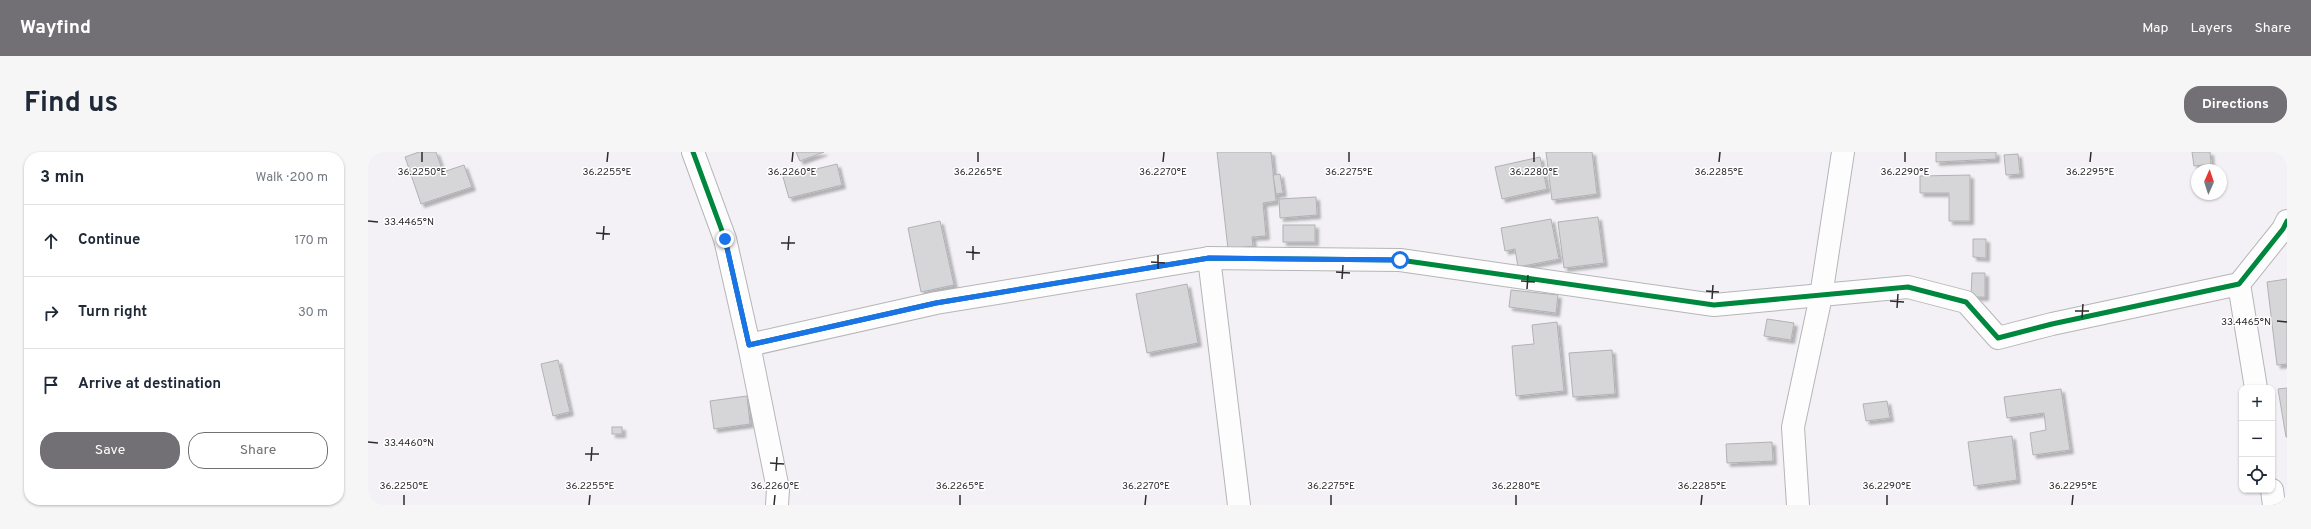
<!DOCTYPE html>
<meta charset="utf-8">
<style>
:root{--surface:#fff;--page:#f6f6f7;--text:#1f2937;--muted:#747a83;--line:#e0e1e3;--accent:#727074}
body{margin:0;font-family:Overpass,sans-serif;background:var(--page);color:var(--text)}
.controls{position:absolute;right:12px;bottom:12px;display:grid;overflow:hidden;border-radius:8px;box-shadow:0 1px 3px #0004}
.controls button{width:36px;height:36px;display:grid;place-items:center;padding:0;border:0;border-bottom:1px solid var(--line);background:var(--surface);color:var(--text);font:20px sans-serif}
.compass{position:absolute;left:1823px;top:12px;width:36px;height:36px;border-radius:50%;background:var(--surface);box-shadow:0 1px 3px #0004;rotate:3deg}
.stop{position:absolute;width:12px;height:12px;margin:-9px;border:3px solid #1a73e8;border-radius:50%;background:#fff}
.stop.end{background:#1a73e8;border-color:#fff;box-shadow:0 1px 4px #0008}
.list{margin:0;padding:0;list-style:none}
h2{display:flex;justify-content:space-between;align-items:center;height:52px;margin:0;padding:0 16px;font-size:17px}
h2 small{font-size:13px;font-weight:400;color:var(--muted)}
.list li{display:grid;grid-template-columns:26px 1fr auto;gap:12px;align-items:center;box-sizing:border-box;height:72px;padding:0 16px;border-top:1px solid var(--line)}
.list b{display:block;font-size:15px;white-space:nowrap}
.list em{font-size:13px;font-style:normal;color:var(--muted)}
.actions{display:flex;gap:8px;padding:12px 16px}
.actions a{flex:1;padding:9px 0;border:1px solid var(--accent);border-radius:16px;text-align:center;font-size:14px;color:var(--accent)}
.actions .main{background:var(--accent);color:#fff}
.icon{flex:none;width:22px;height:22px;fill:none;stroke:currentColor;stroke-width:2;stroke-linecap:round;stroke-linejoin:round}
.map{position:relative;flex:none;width:1919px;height:353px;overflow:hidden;border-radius:16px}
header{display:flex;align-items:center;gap:24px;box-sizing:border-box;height:56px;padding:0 20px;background:var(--accent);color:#fff}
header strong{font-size:19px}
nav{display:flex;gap:22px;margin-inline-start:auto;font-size:14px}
.intro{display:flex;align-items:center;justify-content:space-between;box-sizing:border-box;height:96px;padding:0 24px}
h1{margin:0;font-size:28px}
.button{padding:10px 18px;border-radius:16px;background:var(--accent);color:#fff;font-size:14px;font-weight:700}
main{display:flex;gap:24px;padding:0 24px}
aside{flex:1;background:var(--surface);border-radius:16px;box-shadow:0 1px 3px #0004}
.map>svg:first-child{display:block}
.building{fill:#d6d5d8;stroke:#b2b1b3;filter:url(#shadow)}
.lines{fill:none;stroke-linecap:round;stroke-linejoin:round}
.street-casing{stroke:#b6b5b7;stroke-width:24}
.street{stroke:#fdfdfe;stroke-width:22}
.cycleway-casing{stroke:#fff;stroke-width:8}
.cycleway{stroke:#00873e;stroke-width:5}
.route{stroke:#1a73e8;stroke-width:5}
.ticks{fill:none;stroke:#2d2b2e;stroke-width:1.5}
.ticks-label{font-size:10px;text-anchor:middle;fill:#2d2b2e;stroke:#fff;stroke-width:3;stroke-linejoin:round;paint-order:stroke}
</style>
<header>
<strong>Wayfind</strong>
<nav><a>Map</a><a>Layers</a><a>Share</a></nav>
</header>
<div class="intro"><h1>Find us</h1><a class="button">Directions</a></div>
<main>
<aside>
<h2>3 min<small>Walk · 200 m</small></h2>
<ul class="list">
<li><svg class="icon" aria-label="ahead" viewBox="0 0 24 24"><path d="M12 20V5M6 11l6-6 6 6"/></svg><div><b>Continue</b></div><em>170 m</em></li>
<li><svg class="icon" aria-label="right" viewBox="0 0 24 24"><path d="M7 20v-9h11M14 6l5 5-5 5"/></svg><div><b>Turn right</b></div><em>30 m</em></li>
<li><svg class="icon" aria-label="arrive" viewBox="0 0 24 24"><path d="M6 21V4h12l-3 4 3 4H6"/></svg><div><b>Arrive at destination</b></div></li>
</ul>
<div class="actions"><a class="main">Save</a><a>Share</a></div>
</aside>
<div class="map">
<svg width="1919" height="353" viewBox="0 0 1919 353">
<defs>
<filter id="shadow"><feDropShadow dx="3.5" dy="3.5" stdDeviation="1" flood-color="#0004"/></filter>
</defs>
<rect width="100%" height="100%" fill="#f3f1f5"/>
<g class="building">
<polygon points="51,0 68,0 75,20 96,13 104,35 53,52 37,5"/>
<polygon points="428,0 456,0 432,9"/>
<polygon points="849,0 903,0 908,49 895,51 898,84 884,85 885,94 860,97"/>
<polygon points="1178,0 1224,0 1229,42 1184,48"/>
<polygon points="1568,0 1628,0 1628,7 1568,10"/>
<polygon points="1824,0 1842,0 1843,12 1826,14"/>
<polygon points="1650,2 1652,22 1638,23 1636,3"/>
<polygon points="1172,5 1179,37 1134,47 1127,15"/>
<polygon points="469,12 474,33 421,46 415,25"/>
<polygon points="912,22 915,41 908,42 905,23"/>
<polygon points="1602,23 1602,69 1581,69 1581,41 1552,41 1552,24"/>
<polygon points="948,45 949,63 912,66 911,47"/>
<polygon points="1230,65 1236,111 1196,116 1190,70"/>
<polygon points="1183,67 1191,107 1150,115 1147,97 1137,99 1133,76"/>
<polygon points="572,69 586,133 553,140 540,76"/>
<rect x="915" y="73" width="32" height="17"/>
<polygon points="1605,87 1618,87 1618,106 1605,105"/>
<polygon points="1604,121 1617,121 1617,145 1603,145"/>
<polygon points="1919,127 1919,212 1909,213 1899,130"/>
<polygon points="819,132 830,191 779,201 768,142"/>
<polygon points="1143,138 1190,143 1188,161 1141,155"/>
<polygon points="1399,167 1426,171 1423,188 1396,184"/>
<polygon points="1189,170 1196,239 1148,244 1144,194 1166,192 1164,173"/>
<polygon points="1244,198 1247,242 1205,245 1201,201"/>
<polygon points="190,208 202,260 185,264 173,212"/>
<polygon points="1919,236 1919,285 1918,285 1910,237"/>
<polygon points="1693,237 1702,298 1665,303 1662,281 1678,278 1676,261 1639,266 1636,245"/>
<polygon points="379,244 382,272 346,277 342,249"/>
<polygon points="1519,249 1522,266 1498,269 1495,252"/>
<rect x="244" y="275" width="10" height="7"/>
<polygon points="1644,284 1649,328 1606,334 1600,290"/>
<polygon points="1404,290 1405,309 1359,311 1358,292"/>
</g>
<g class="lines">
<defs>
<g id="street">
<polyline points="325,0 357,87 381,193 568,151 841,106 1032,108 1346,153 1540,135 1598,150 1630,186 1684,172 1871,132 1915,77 1919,69"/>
<polyline points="841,106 871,353"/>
<polyline points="1871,132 1888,236"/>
<polyline points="381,193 410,337 409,353"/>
<polyline points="1904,338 1906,353"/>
<polyline points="1430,353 1425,275 1453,144 1475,0"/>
</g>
</defs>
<use href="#street" class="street-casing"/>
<use href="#street" class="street"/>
<defs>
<polyline id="cycleway" points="325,0 357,87 381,193 568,151 841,106 1032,108 1346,153 1540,135 1598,150 1630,186 1684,172 1871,132 1915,77 1919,69"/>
</defs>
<use href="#cycleway" class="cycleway-casing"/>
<use href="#cycleway" class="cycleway"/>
</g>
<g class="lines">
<polyline class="route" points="357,87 381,193 568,151 841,106 1032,108"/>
</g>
<path class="ticks" d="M54,10V0M239,10L240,0M424,10L425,0M610,10V0M795,10L796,0M981,10V0M1166,10V0M1351,10L1352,0M1537,10V0M1722,10L1723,0M0,69L10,70M228,81L242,82M235,88L236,74M413,91H427M420,98L421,84M598,100L612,101M605,108V94M783,110L797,111M790,117V103M968,120L982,121M974,127L975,113M1153,129L1167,130M1159,137L1160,123M1338,139L1351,140M1344,147L1345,133M1522,149L1536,150M1529,156L1530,142M1707,159H1721M1714,166L1715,152M1909,169L1919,170M0,290L10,291M217,302H231M223,309L224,295M402,311L416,312M408,319L409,305M36,353V343M221,353L222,343M406,353L407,343M592,353V343M777,353L778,343M963,353V343M1148,353V343M1333,353L1334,343M1519,353V343M1704,353L1705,343"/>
<g class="ticks-label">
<text x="54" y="23">36.2250°E</text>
<text x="239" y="23">36.2255°E</text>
<text x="424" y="23">36.2260°E</text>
<text x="610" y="23">36.2265°E</text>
<text x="795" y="23">36.2270°E</text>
<text x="981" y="23">36.2275°E</text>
<text x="1166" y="23">36.2280°E</text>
<text x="1351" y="23">36.2285°E</text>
<text x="1537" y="23">36.2290°E</text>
<text x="1722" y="23">36.2295°E</text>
<text x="41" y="73">33.4465°N</text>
<text x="1878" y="173">33.4465°N</text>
<text x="41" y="294">33.4460°N</text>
<text x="36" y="337">36.2250°E</text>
<text x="222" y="337">36.2255°E</text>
<text x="407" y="337">36.2260°E</text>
<text x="592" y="337">36.2265°E</text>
<text x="778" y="337">36.2270°E</text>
<text x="963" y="337">36.2275°E</text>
<text x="1148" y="337">36.2280°E</text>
<text x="1334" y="337">36.2285°E</text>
<text x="1519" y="337">36.2290°E</text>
<text x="1705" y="337">36.2295°E</text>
</g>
</svg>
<div class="controls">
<button>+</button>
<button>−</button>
<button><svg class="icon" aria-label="locate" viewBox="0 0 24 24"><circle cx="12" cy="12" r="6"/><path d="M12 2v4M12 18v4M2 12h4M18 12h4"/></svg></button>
</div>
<svg class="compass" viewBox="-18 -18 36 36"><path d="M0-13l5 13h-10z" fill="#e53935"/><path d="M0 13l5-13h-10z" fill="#747a83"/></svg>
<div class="stop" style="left:1032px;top:108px"></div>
<div class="stop end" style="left:357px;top:87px"></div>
</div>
</main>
